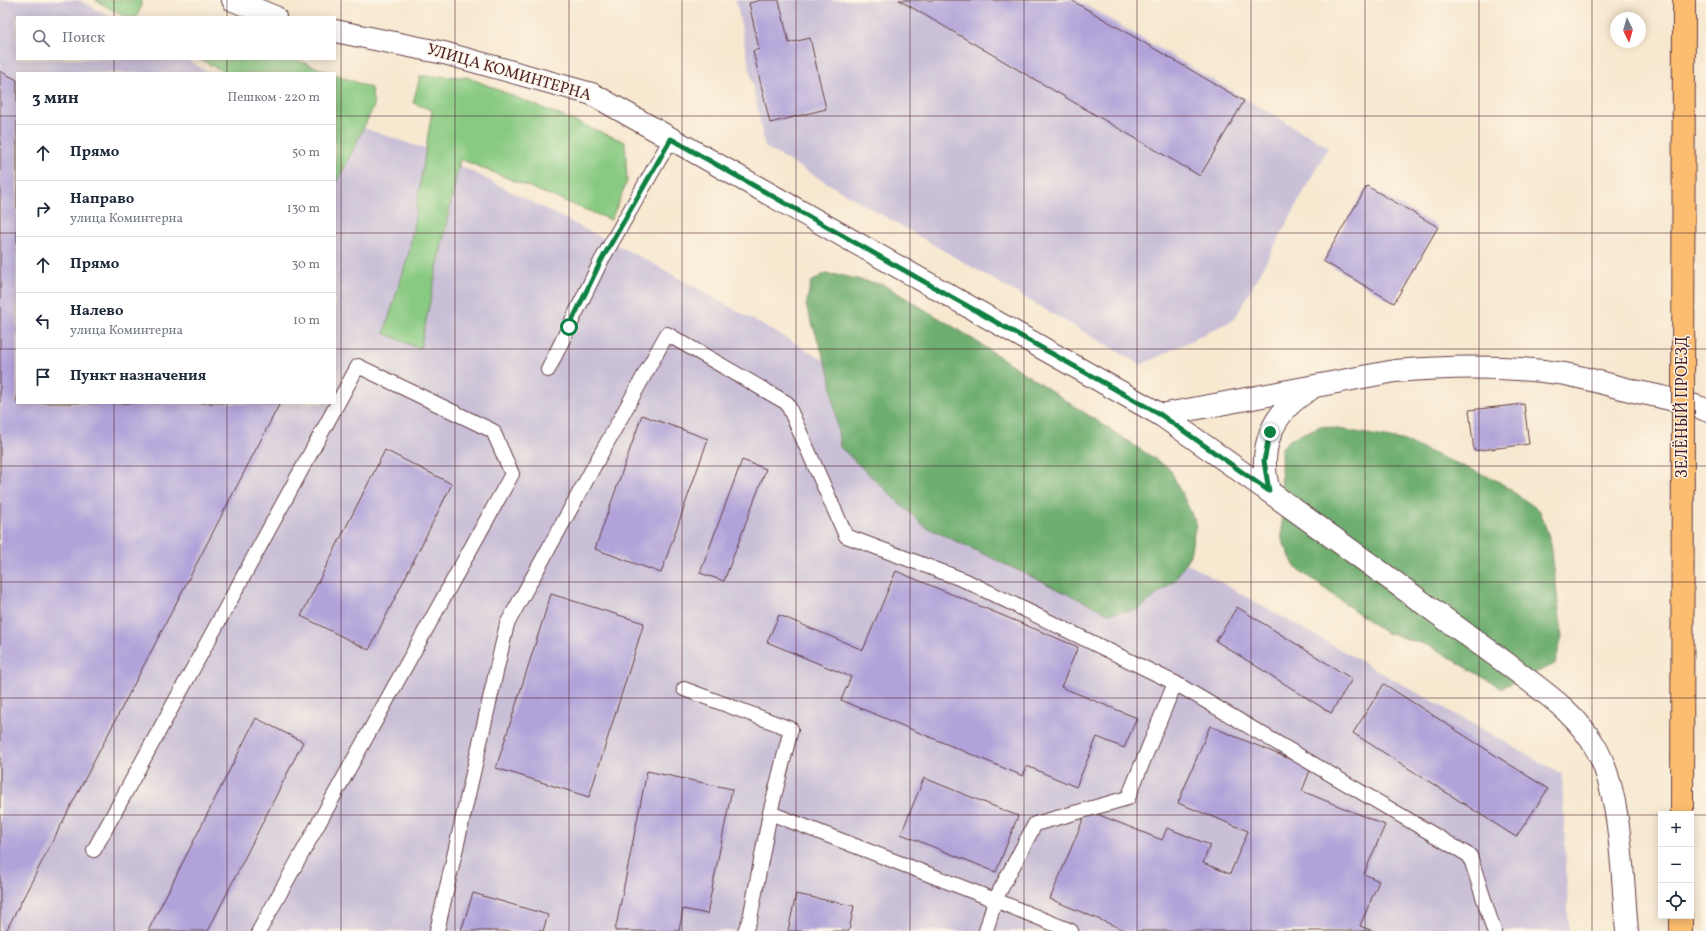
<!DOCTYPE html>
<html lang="ru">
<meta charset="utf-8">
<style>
:root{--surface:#fff;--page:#f6f6f7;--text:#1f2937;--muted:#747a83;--line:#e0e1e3}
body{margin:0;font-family:Vollkorn,serif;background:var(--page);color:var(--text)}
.controls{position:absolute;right:12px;bottom:12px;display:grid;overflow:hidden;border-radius:0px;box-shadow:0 2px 10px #0003}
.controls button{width:36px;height:36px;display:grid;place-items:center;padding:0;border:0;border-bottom:1px solid var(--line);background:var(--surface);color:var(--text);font:20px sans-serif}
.compass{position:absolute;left:1610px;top:12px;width:36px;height:36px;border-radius:50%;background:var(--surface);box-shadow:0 2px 10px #0003;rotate:175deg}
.stop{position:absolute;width:12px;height:12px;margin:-9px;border:3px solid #0b8043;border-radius:50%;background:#fff}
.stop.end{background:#0b8043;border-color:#fff;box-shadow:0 1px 4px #0008}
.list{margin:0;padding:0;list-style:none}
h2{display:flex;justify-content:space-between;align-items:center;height:52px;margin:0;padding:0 16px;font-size:17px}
h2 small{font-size:13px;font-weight:400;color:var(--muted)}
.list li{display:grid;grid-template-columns:26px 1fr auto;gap:12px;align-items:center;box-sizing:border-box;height:56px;padding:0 16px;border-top:1px solid var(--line)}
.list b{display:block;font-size:15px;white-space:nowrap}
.list p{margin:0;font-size:13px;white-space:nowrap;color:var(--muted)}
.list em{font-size:13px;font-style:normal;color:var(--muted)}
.icon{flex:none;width:22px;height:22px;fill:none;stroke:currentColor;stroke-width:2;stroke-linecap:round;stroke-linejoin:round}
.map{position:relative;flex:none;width:1706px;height:931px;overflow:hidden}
.search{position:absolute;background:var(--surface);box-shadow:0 2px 10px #0003;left:16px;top:16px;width:320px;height:44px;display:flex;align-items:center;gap:10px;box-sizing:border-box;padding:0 14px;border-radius:0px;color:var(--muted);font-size:15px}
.panel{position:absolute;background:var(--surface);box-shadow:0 2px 10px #0003;left:16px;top:72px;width:320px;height:332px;border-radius:0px}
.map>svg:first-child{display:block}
.industrial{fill:#c9bfd7}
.green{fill:#89ca82;stroke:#6a7456}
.forest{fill:#6eae70;stroke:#5c664e}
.building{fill:#b1a3d9}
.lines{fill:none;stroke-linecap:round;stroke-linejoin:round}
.service-casing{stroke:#643d44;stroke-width:16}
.minor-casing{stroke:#643d44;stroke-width:24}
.tertiary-casing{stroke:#643d44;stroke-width:24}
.primary-casing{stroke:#643d44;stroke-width:24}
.service{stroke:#fff;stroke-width:14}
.minor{stroke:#fff;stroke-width:22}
.tertiary{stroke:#fff;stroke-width:22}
.primary{stroke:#fcbd6f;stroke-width:22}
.primary-bridge-casing{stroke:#643d44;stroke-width:24;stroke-linecap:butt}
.primary-bridge{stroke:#fcbd6f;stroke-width:22}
.route{stroke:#0b8043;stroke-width:5}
.grid{fill:none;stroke:#4a1f2b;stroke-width:1;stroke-opacity:0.55}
.labels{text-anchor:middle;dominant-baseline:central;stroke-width:3;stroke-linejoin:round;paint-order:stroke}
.street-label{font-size:16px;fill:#4a1f2b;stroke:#fcf5e5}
</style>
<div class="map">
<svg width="1706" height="931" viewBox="0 0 1706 931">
<rect width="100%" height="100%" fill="#fcf5e5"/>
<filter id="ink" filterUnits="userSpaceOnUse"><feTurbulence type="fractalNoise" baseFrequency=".025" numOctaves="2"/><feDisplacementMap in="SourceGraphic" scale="8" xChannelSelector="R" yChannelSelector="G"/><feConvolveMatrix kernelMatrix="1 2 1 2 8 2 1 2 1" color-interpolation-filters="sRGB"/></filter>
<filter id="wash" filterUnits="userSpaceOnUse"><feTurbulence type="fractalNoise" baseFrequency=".012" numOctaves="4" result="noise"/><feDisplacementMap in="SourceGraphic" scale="16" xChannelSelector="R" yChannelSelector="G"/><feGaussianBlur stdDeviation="0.9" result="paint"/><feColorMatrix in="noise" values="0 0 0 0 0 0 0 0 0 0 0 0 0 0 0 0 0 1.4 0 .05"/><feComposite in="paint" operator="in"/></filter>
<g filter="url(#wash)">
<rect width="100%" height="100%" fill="#f7e8d0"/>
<g class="industrial">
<polygon points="0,0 79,0 110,17 17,17 17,59 185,59 210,73 17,73 17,403 335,403 335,118 431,151 650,262 1562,774 1569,931 0,931"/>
<polygon points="736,0 1077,0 1328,147 1235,319 1141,365 765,147"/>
</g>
<g class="green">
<polygon points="95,0 141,0 141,8 136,17 125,17"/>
<polygon points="200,59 294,59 331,73 226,73"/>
<polygon points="335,74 371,88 374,106 335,187"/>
<polygon points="420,76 467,77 625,142 627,181 611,220 460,159 420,349 384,333 409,253 432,110 413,103"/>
</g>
<g class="forest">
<polygon points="824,274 839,275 884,285 962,332 1170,469 1196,523 1190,555 1175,580 1138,610 1108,613 924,526 840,447 830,375 806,306 811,282"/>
<polygon points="1321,426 1402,440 1498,481 1540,511 1551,543 1562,636 1555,664 1501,688 1430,646 1384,632 1295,567 1282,540 1281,448 1292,438"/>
</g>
<g id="blocks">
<g class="building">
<polygon points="761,0 779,0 789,43 810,38 826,109 770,123 753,51 759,49 749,3"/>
<polygon points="899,0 1071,0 1244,101 1200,176"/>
<polygon points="0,71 17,80 17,403 280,403 6,931 0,931"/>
<polygon points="1367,186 1438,227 1394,303 1323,261"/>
<polygon points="1524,404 1529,444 1474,451 1469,410"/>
<polygon points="642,415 708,439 661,573 595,549"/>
<polygon points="385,450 452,484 369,650 301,616"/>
<polygon points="742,460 766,469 724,581 700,573"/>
<polygon points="896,571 1078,647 1061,687 1137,718 1124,748 1097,737 1076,787 1027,766 1023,776 841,700 851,677 767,642 779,615 863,650"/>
<polygon points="551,594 644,623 589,797 496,768"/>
<polygon points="1237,607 1352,679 1331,713 1216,641"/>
<polygon points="1384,684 1548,789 1516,837 1353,733"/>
<polygon points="256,718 303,742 208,931 148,931"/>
<polygon points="1210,726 1311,768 1302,791 1385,825 1364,874 1379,881 1360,926 1373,931 1127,931 1050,899 1087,810 1162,840 1167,828 1210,845 1203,863 1230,874 1248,831 1178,803"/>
<polygon points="647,771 732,789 707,914 683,909 679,931 615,931"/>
<polygon points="924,778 1018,816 996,872 901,834"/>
<polygon points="473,893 548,915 543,931 461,931"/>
<polygon points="796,894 854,906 849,931 788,931"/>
</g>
</g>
</g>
<g filter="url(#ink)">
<use href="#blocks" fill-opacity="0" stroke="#643d44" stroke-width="1"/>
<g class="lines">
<defs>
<g id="service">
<polyline points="548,370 601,261 671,139"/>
<polyline points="684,689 791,729 770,813 750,919 745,931"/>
<polyline points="770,813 995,900 986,931"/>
<polyline points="94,850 358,366 493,431 512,474 259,931"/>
<polyline points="437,931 507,624 667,334 787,403 846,536 964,580 1175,683"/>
<polyline points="1071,931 995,900 1035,824 1128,798 1175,683 1470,856 1494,931"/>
</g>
<g id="minor">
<polyline points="233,0 275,17"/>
<polyline points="335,31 444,53 592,94 1161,415"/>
</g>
<g id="tertiary">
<path d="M1161,415C1255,481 1348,548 1441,616C1467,635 1493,653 1519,673C1548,695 1579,716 1597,750C1622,797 1622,877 1627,931"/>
<path d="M1161,415L1395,371C1452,366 1508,365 1565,374C1587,378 1608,385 1630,390C1655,396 1682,400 1706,410"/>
<path d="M1269,491C1257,449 1272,412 1309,390"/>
</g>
<polyline id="primary" points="1681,931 1681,916"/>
</defs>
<use href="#service" class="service-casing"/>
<use href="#minor" class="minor-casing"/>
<use href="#tertiary" class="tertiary-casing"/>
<use href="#primary" class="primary-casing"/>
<use href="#service" class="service"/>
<use href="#minor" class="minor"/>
<use href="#tertiary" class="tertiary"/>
<use href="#primary" class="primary"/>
<defs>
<polyline id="primary-bridge" points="1682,814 1684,0"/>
</defs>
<use href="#primary-bridge" class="primary-bridge-casing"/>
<use href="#primary-bridge" class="primary-bridge"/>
</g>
</g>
<g class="lines" filter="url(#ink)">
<polyline class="route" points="569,327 601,261 671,139 1161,415 1269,491 1264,461 1270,432"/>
</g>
<path class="grid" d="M114,0V17M227,0V17M341,0V931M455,0V931M569,0V931M682,0V931M796,0V931M910,0V931M1024,0V931M1137,0V931M1251,0V931M1365,0V931M1479,0V931M1592,0V931M114,59V73M227,59V73M0,116H17M335,116H1706M0,233H17M335,233H1706M0,349H17M335,349H1706M114,403V931M227,403V931M0,466H1706M0,582H1706M0,698H1706M0,815H1661M1691,815H1706"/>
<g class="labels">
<g class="street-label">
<text transform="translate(509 73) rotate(16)">УЛИЦА КОМИНТЕРНА</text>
<text transform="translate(1683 407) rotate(-90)">ЗЕЛЁНЫЙ ПРОЕЗД</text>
</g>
</g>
</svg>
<div class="controls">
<button>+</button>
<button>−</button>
<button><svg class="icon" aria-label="locate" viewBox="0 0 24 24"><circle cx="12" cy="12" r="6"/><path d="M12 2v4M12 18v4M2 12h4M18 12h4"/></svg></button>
</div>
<svg class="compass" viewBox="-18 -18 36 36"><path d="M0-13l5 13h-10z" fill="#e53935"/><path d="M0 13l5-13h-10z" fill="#747a83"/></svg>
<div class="stop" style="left:569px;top:327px"></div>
<div class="stop end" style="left:1270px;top:432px"></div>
<div class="search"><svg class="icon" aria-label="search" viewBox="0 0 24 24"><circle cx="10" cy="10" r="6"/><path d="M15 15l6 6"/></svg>Поиск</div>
<section class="panel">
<h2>3 мин<small>Пешком · 220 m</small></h2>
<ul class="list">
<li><svg class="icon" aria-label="ahead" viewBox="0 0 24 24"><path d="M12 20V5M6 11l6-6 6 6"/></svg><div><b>Прямо</b></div><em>50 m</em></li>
<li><svg class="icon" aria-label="right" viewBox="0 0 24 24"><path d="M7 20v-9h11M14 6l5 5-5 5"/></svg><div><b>Направо</b><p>улица Коминтерна</p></div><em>130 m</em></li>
<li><svg class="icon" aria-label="ahead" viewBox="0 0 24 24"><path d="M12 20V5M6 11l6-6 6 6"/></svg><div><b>Прямо</b></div><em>30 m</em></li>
<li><svg class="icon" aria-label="left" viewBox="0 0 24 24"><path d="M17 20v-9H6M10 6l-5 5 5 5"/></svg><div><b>Налево</b><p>улица Коминтерна</p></div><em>10 m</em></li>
<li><svg class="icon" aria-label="arrive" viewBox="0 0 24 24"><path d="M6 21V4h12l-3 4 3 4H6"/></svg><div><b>Пункт назначения</b></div></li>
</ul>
</section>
</div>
